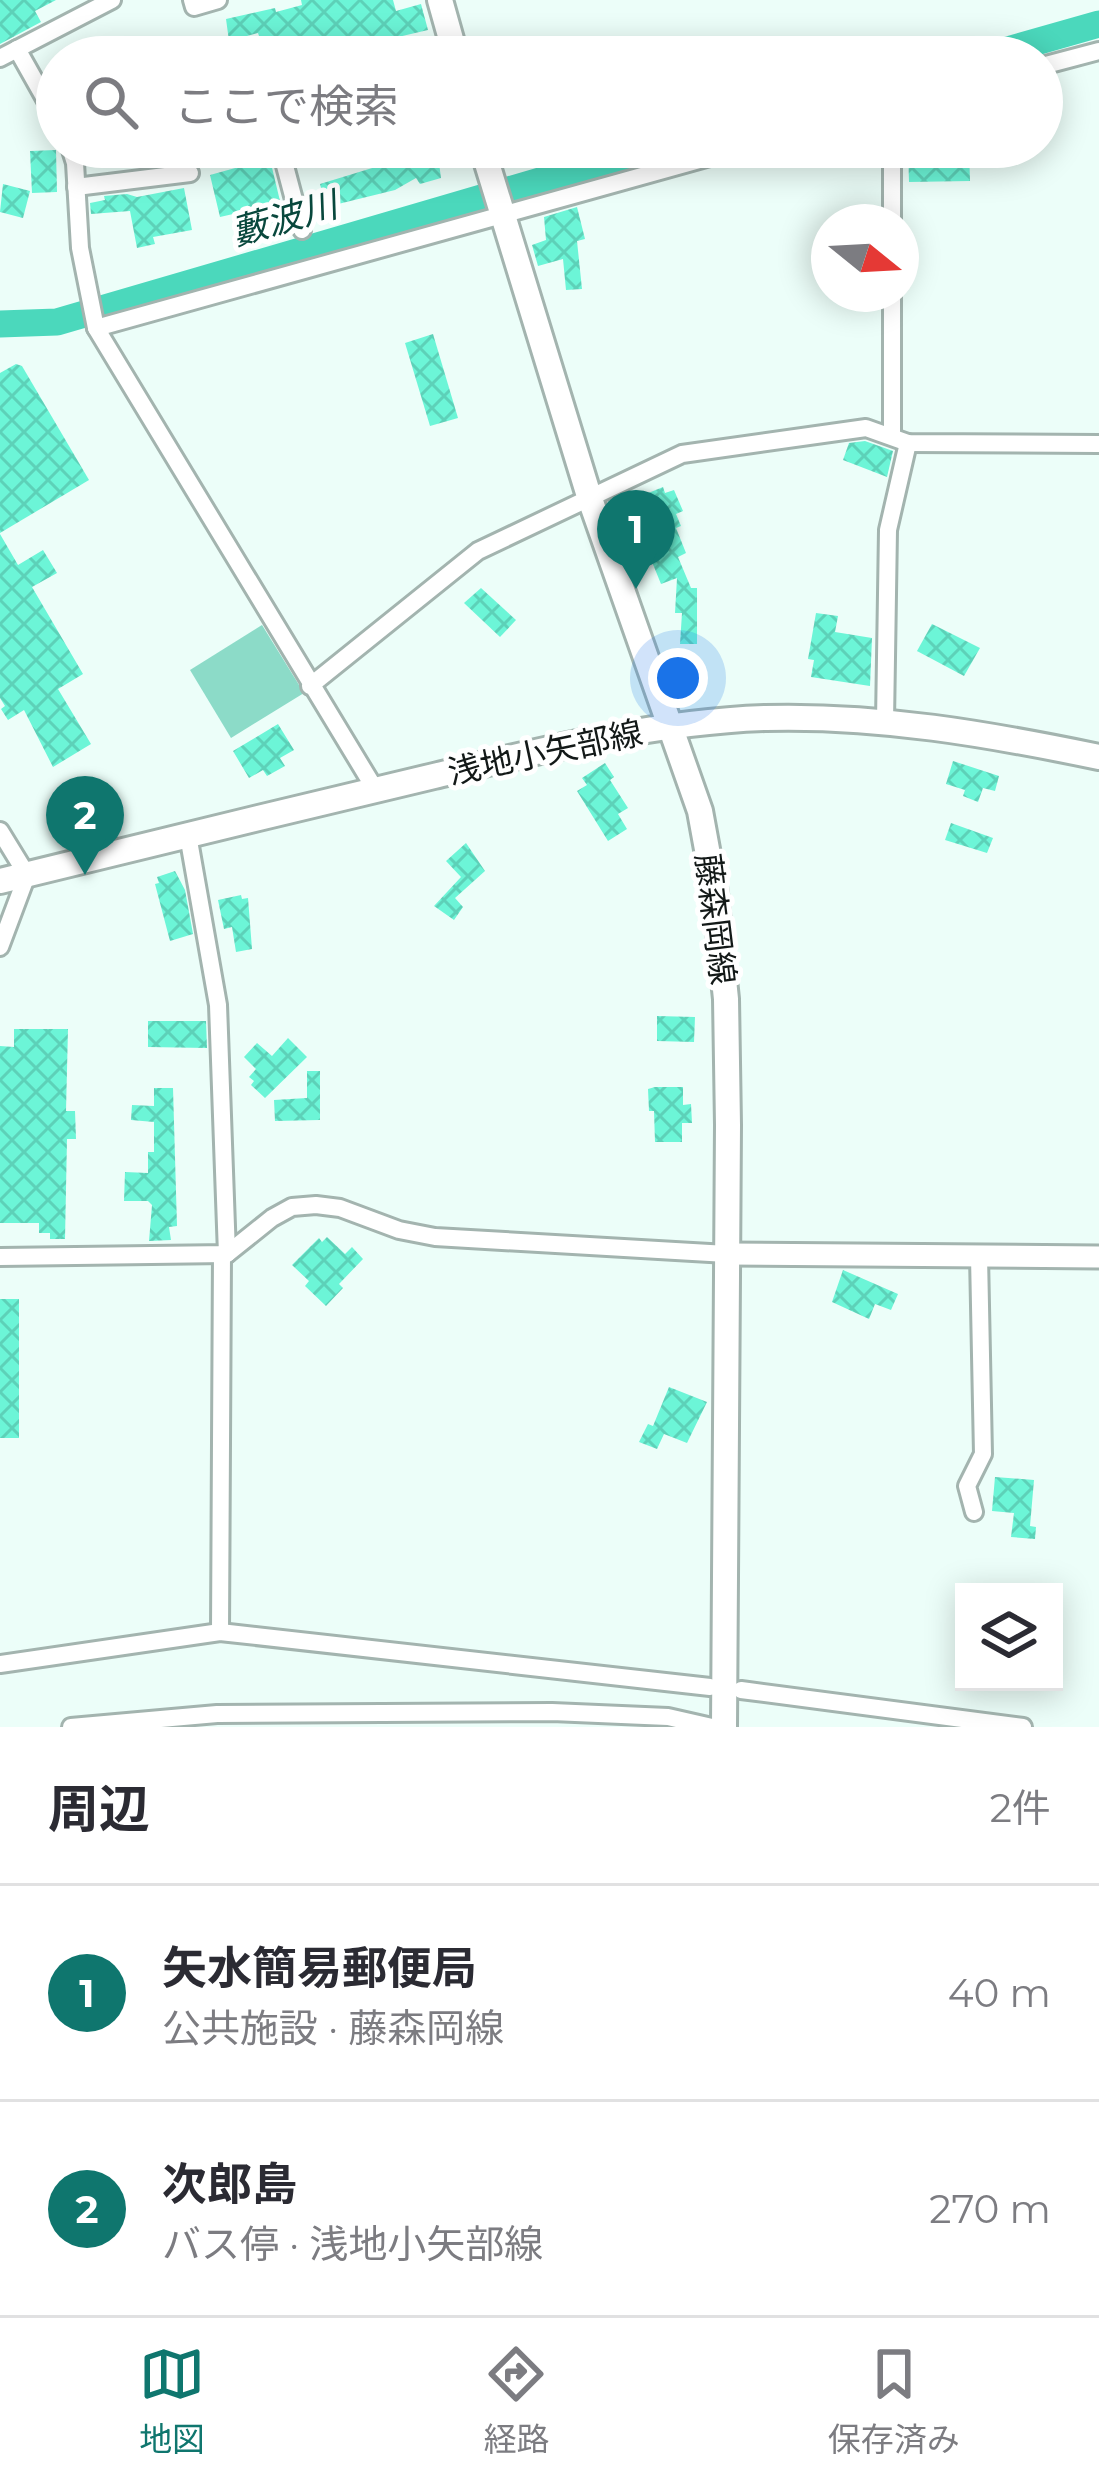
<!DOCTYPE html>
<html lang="ja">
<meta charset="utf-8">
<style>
:root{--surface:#fff;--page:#f7f7f7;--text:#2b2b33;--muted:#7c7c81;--line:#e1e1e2;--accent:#0f766e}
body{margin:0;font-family:Montserrat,"Noto Sans JP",sans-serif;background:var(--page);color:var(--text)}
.controls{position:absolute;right:36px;bottom:36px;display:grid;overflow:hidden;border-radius:0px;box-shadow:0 6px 30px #0003}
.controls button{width:108px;height:108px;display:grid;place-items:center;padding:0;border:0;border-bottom:3px solid var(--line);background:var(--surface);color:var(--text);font:60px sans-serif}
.compass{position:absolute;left:811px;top:204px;width:108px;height:108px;border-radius:50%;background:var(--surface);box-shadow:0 6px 30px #0003;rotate:108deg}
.you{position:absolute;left:678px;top:678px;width:42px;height:42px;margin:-30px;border:9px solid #fff;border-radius:50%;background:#1a73e8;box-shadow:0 0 0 18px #1a73e833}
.badge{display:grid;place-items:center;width:78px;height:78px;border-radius:50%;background:var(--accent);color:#fff;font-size:39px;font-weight:700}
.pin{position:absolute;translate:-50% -99px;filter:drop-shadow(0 3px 6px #0008)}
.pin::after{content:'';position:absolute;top:63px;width:42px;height:36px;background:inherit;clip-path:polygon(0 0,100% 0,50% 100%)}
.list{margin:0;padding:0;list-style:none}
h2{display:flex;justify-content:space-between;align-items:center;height:156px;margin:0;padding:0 48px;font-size:51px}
h2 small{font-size:39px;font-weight:400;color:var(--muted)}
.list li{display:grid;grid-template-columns:78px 1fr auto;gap:36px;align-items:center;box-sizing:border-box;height:216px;padding:0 48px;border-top:3px solid var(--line)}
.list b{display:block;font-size:45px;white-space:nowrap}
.list p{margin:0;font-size:39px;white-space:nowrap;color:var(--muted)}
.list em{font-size:39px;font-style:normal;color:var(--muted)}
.icon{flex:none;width:66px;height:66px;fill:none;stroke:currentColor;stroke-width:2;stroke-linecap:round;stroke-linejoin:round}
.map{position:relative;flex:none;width:1099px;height:1727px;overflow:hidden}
.search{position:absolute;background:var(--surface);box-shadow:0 6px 30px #0003;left:36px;right:36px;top:36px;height:132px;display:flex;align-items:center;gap:30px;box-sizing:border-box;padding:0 42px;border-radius:66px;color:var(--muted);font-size:45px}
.sheet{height:588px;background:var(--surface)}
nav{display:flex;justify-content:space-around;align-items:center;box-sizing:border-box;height:168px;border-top:3px solid var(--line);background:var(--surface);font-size:33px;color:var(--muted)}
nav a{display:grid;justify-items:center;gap:6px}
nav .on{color:var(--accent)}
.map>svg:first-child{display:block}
.park{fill:#8cdbc8}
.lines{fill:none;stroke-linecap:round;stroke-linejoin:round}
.river{stroke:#4bd8bc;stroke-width:27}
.building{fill:url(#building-cross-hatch)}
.minor-casing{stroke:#a3b4af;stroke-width:22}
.tertiary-casing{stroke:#a3b4af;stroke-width:27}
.secondary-casing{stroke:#a3b4af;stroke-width:30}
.minor{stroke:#fff;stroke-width:16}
.tertiary{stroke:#fff;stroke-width:21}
.secondary{stroke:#fff;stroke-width:24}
.labels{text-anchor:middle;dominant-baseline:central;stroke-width:10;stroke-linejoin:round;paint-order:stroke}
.street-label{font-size:33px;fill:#131918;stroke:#fff}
.water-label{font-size:36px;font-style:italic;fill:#09483d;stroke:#fff}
</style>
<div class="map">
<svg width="1099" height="1727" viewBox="0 0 1099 1727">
<defs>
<pattern id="building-cross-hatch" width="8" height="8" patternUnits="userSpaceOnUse" patternTransform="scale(3)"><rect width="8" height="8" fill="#6cf5d7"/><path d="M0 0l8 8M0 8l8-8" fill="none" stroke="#5dd1b8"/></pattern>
</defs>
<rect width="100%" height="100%" fill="#ecfef9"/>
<polygon class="park" points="262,625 304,693 231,738 190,670"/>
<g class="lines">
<g class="river">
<polyline points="983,57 1099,24"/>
<polyline points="0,324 57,322 656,147"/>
</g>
</g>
<g class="building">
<polygon points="0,0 56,0 35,11 41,22 0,44"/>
<polygon points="301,0 393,0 396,11 421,4 428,30 381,41 384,55 374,57 370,57 368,51 347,57 266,57 258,33 229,41 226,19 275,8 276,12 302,5"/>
<polygon points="241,147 268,147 265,154 269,155 285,222 271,223 271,219 261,216 259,208 220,217 210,175 246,165"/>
<polygon points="407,147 433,147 438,155 441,178 420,184 416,178 395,190 326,207 320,184 382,165 420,162"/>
<polygon points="908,147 969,148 970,181 909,182"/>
<polygon points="56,150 57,192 32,193 30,151"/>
<polygon points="3,184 30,191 23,218 0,212"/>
<polygon points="184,188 192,230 153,237 155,244 137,248 130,211 91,214 90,203 105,200 104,196 127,194 137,197"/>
<polygon points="577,207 585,239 577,241 582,289 566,290 563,259 538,266 532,245 546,240 544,217"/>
<polygon points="433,334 458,418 430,426 405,343"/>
<polygon points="16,364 22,366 89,480 0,533 0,373"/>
<polygon points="865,441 893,451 887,477 843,460 849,443"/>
<polygon points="663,487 665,493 674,490 683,511 676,514 681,526 676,528 686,553 678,557 691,588 697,588 697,644 680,644 682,613 675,613 677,578 661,584 650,557 657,554 643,522 650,519 641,496"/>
<polygon points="0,534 18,565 43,550 57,573 32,587 83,674 58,689 91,744 53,767 24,710 8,720 1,709 5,706 0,698"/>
<polygon points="481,588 516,620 500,637 464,603"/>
<polygon points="816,613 838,616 835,632 872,638 870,686 811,677 814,660 808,659"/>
<polygon points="932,624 980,648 964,676 917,651"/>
<polygon points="278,724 294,750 280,758 285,766 267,776 263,770 249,778 233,751"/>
<polygon points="953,761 999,776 995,791 983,788 978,802 963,796 965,790 946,784"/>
<polygon points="605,763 614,777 610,780 628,808 618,814 627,829 608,841 577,791 587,785 582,778"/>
<polygon points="951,823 993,838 987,853 945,840"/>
<polygon points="466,843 485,871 455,898 463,907 454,920 434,906 461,877 446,861"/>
<polygon points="175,871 185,890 193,934 170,941 155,884 159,883 157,877"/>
<polygon points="241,895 242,899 248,898 252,949 236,952 232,927 224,929 218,900"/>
<polygon points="657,1016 695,1017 694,1042 657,1041"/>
<polygon points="148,1021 206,1021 207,1048 148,1047"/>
<polygon points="14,1029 68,1029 66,1111 75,1111 76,1139 67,1139 65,1239 50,1239 50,1233 39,1233 39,1223 0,1223 0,1046 14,1047"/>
<polygon points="288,1038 307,1057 265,1098 251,1085 254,1081 249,1077 256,1069 244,1057 257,1043 272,1056"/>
<polygon points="307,1071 320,1071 320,1120 275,1121 274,1100 307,1098"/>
<polygon points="655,1087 683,1087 683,1105 691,1104 692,1123 682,1123 682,1142 655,1142 654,1111 649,1111 648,1089"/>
<polygon points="154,1088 173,1088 177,1226 169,1227 171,1240 149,1241 152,1205 148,1201 124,1201 125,1172 148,1173 148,1152 154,1152 154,1122 131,1120 132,1105 154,1106"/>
<polygon points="327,1237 345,1254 352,1247 363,1259 339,1284 343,1288 326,1306 305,1286 309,1281 292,1265 319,1238 322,1242"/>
<polygon points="843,1270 898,1294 891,1310 875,1304 869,1319 832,1302"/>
<rect x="0" y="1299" width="19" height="139"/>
<polygon points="669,1387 707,1402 687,1443 664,1434 657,1449 639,1442 648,1424 653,1426"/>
<polygon points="995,1477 1034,1480 1030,1526 1036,1527 1035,1539 1011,1537 1014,1513 992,1511"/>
</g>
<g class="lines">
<defs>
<g id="minor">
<polyline points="192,0 194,7 218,0"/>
<polyline points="17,49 57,120"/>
<polyline points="421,57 454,49"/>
<polyline points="0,58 112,0"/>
<polyline points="1042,66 1099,51"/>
<polyline points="70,147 75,163 80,248 96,328 375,789"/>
<polyline points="280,147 302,230"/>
<polyline points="892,147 892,222"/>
<polyline points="76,187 190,173"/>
<polyline points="892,294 892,435"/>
<polyline points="96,328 746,147"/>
<polyline points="310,686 478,551 682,454 866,428 908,443 1099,444"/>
<polyline points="885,721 888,530 908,443"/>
<polyline points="0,831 27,875 0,947"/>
<polyline points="188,835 218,1005 227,1254"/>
<polyline points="0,1257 227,1254 272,1218 292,1207 316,1205 340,1208 399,1230 435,1237 727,1254"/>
<polyline points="974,1512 967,1486 983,1454 979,1256"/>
<polyline points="220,1632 222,1254"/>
<polyline points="0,1664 220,1632 710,1687"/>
<polyline points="741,1690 1023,1727"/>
<polyline points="71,1727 217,1714 552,1712 668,1717 712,1727"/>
</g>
<polyline id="tertiary" points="727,1254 1099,1257"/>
<g id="secondary">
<polyline points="440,0 456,57"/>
<polyline points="482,147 589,496 700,811 715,893 726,999 728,1125 724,1727"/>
<path d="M0,881C145,846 289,810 434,776C542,750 653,722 765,718C879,715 988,734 1099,757"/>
</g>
</defs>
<use href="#minor" class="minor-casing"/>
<use href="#tertiary" class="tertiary-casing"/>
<use href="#secondary" class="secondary-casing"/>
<use href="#minor" class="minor"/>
<use href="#tertiary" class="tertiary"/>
<use href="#secondary" class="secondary"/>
</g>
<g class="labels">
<g class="street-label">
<text transform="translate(545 752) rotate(-12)">浅地小矢部線</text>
<text transform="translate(716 919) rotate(83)">藤森岡線</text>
</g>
<g class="water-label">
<text transform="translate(284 218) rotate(-16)">藪波川</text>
</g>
</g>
</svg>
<div class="controls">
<button><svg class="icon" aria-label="layers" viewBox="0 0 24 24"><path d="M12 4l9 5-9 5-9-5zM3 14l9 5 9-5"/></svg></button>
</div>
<svg class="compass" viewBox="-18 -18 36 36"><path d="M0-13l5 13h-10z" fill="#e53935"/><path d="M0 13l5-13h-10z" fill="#7c7c81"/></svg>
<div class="you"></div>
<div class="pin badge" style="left:636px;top:589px">1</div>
<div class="pin badge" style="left:85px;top:875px">2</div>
<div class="search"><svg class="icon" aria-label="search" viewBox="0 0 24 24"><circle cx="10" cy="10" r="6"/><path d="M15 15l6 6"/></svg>ここで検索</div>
</div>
<section class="sheet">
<h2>周辺<small>2件</small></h2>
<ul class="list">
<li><span class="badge">1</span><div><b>矢水簡易郵便局</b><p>公共施設 · 藤森岡線</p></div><em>40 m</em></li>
<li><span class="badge">2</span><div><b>次郎島</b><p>バス停 · 浅地小矢部線</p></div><em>270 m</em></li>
</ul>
</section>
<nav>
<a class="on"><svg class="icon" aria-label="map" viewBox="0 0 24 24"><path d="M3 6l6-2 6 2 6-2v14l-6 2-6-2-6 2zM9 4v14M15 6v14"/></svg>地図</a>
<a><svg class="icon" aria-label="directions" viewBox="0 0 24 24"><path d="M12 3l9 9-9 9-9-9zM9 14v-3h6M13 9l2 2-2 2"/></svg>経路</a>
<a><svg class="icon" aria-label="saved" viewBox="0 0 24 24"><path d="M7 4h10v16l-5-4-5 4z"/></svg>保存済み</a>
</nav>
